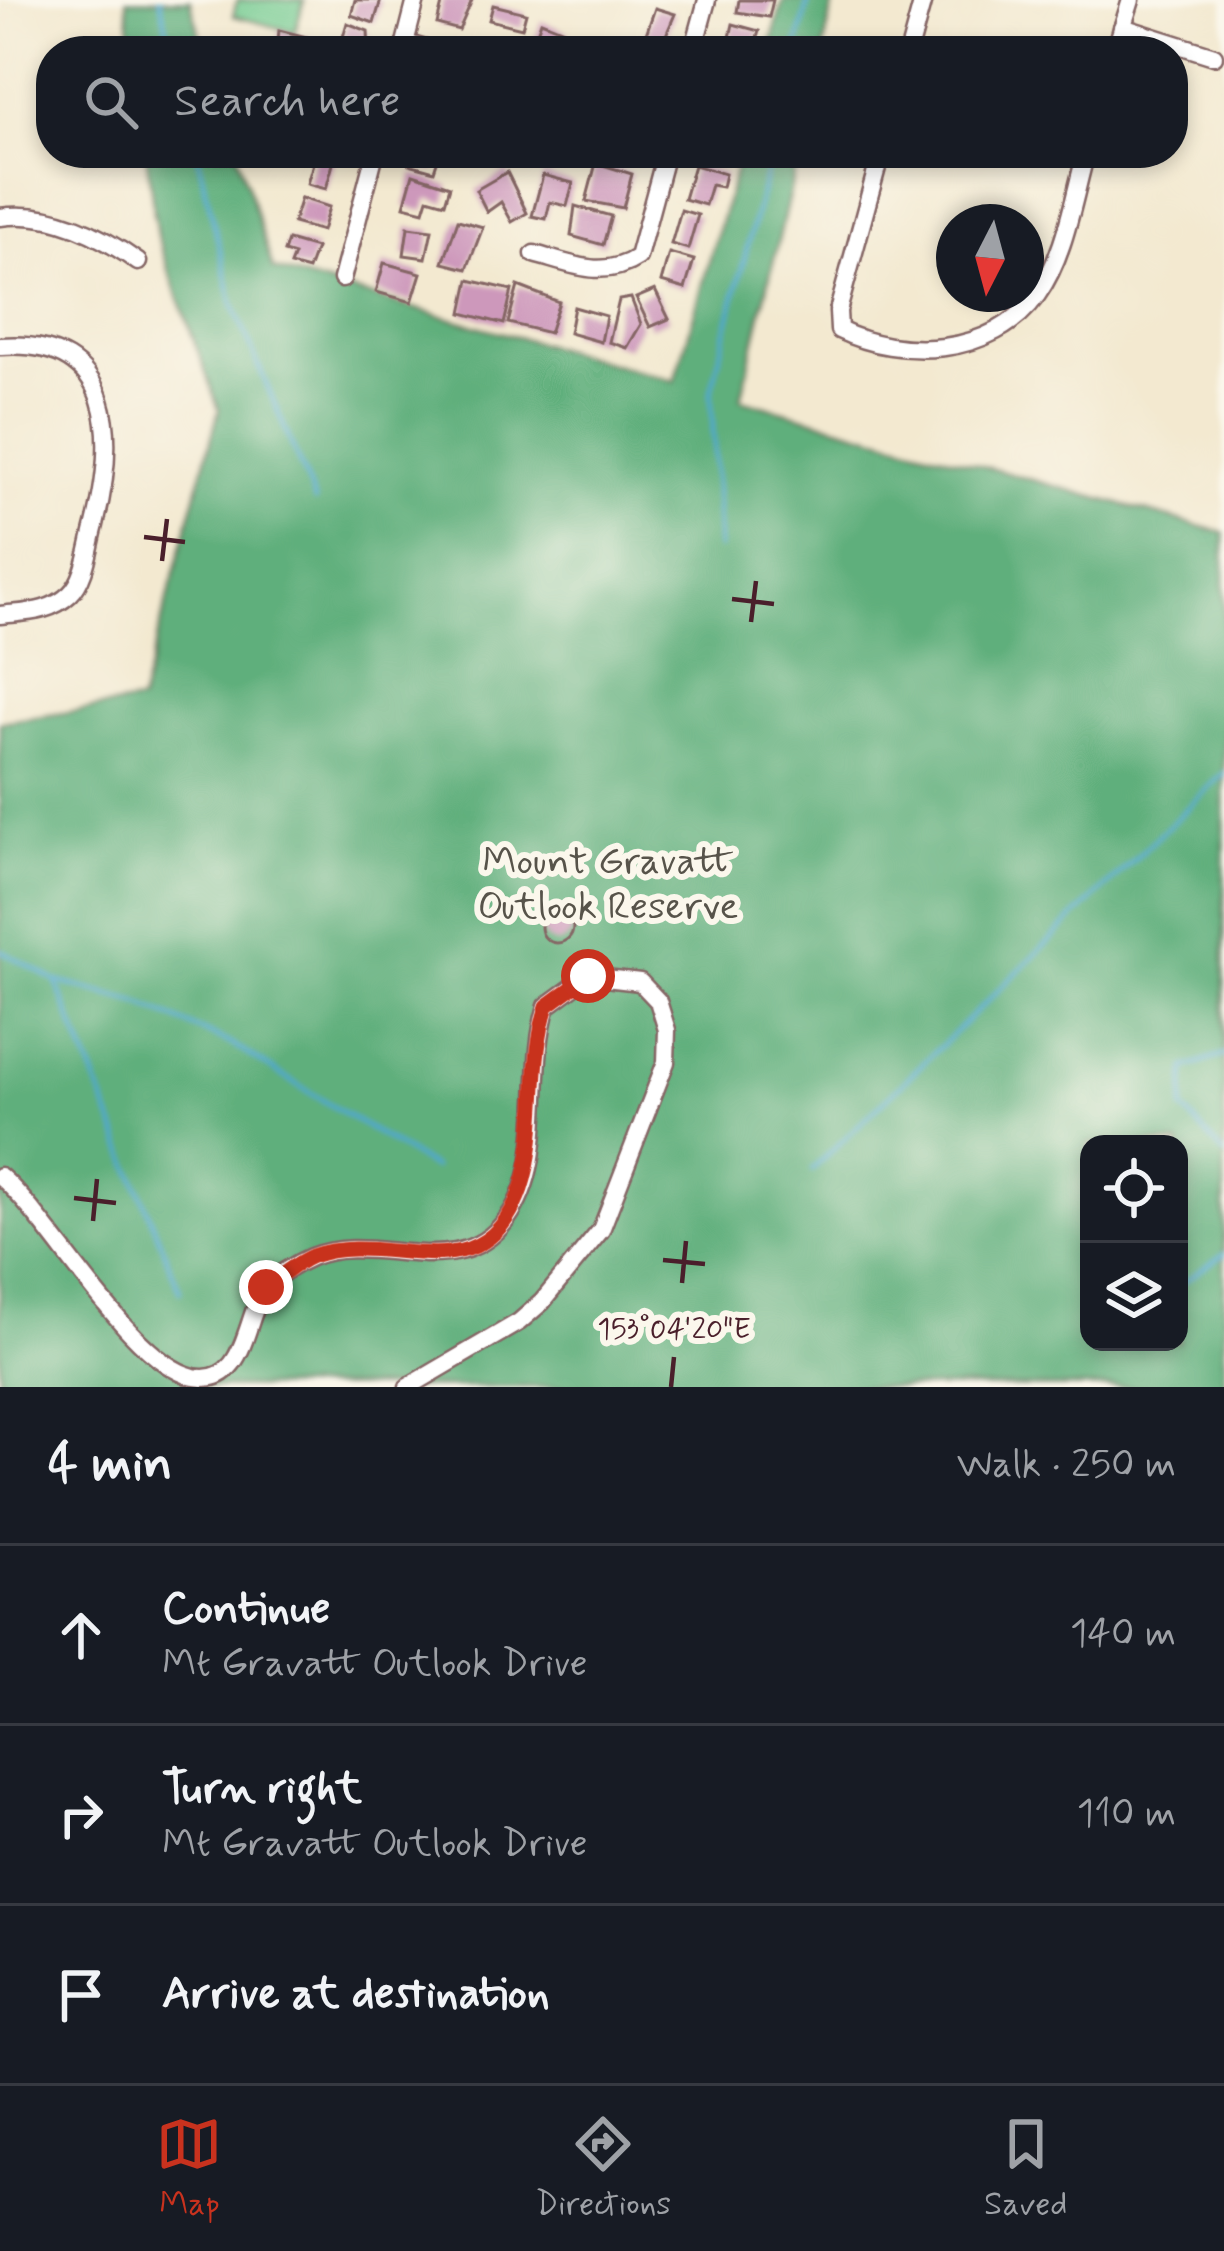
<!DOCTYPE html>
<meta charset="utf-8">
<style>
:root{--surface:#171b24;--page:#242831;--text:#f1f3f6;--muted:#9ea1a6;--line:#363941;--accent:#c8321e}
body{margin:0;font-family:Mynerve,sans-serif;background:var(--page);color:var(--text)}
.controls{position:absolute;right:36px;bottom:36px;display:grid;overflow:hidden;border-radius:24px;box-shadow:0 6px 18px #0003}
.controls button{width:108px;height:108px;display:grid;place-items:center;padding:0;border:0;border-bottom:3px solid var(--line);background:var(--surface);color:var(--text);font:60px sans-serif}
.compass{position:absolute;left:936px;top:204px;width:108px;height:108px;border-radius:50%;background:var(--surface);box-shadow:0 6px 18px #0003;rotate:186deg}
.stop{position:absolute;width:36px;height:36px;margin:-27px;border:9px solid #c8321e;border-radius:50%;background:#fff}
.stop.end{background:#c8321e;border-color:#fff;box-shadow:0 3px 12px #0008}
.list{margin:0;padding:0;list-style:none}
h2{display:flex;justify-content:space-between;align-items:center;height:156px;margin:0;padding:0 48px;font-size:51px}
h2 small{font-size:39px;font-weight:400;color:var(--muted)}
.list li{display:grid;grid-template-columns:78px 1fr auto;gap:36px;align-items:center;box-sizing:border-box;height:180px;padding:0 48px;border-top:3px solid var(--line)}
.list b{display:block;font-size:45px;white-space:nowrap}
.list p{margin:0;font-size:39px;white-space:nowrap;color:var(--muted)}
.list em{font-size:39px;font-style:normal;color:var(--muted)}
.icon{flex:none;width:66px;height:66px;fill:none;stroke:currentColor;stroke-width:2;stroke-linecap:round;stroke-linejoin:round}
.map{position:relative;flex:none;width:1224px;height:1387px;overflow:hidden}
.search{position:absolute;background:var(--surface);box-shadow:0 6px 18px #0003;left:36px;right:36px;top:36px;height:132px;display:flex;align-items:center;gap:30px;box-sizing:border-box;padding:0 42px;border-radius:48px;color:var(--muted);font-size:45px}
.sheet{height:696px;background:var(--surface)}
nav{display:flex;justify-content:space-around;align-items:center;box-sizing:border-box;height:168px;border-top:3px solid var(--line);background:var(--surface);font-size:33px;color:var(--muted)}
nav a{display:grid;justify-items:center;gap:6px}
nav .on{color:var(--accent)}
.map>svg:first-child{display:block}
.green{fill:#74cb91;stroke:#5f755e;stroke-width:3}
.forest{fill:#5faf7b;stroke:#546753;stroke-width:3;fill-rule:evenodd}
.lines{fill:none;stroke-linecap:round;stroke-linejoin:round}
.stream{stroke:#51a8ce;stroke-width:4.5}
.building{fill:#cd98bb}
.street-casing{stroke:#856665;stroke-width:21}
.street{stroke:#fff;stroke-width:16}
.route{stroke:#c8321e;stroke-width:15}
.ticks{fill:none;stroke:#4a1f2b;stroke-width:4.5}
.labels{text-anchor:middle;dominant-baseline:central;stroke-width:12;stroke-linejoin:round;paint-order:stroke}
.park-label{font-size:39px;fill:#57534a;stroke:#fbf7ec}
.ticks-label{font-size:30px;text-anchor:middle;fill:#4a1f2b;stroke:#fbf7ec;stroke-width:12;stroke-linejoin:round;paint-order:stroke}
</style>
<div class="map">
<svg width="1224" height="1387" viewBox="0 0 1224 1387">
<rect width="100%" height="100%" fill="#fbf7ec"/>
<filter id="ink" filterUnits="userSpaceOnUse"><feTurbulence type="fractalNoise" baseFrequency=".00833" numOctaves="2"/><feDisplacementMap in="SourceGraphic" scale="24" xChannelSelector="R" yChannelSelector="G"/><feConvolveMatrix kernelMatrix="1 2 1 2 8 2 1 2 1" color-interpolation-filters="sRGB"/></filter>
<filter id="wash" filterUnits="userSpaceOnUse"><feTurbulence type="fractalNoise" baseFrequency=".004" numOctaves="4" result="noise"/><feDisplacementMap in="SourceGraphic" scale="48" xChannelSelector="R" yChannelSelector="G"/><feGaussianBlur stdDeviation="2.7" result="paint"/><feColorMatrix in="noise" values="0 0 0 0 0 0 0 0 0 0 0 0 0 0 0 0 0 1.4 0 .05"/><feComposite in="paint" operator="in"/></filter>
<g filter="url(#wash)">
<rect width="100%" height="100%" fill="#f3e9d0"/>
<polygon class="green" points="237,0 301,0 304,1 295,32 233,16"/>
<g class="forest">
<polygon points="126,0 190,0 205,51 133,51"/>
<polygon points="783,0 834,0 823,51 769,51"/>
<path d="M146,153H237L273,269L675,381L740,153H799L741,399L1224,533V1387H0V722L140,702L219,410L157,237ZM1089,1144H1179V1342H1089Z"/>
</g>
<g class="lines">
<g class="stream">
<polyline points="160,0 172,51"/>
<polyline points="796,51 809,0"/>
<polyline points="197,153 233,304 315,501"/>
<polyline points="719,548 711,391 771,153"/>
<polyline points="0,950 56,981 136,1002 228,1042 433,1168"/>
<polyline points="56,981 180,1291"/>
<polyline points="1224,1055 1186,1068 1183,1109 1224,1154"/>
<polyline points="812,1170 1224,773"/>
<polyline points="1179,1285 1224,1254"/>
</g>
</g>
<g id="blocks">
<g class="building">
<polygon points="355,0 381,0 374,23 351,15"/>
<polygon points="443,0 472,0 459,30 437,24"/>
<polygon points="739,0 773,0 769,17 737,12"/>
<polygon points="493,5 526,13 522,28 489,20"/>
<polygon points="655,8 675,14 663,42 645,37"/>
<polygon points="541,21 569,32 562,51 533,44"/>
<polygon points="347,23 368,31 369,51 339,51"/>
<polygon points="733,24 759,31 753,51 727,51"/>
<polygon points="279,30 315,39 311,51 277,51"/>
<polygon points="316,153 336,153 326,189 307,184"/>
<polygon points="413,153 440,153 434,171 409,164"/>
<polygon points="601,153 641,153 638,165"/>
<polygon points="596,163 632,174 623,208 586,201"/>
<polygon points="694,165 725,174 722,187 711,185 705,205 684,199"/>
<polygon points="507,172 527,213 512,222 501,202 487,212 476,190"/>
<polygon points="413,174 450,186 445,203 428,198 424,211 404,206"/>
<polygon points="543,175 573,183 567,206 550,202 546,219 532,216"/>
<polygon points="301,198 329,207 322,231 293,223"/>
<polygon points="575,206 611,216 603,245 571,236"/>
<polygon points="681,210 698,215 688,249 671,244"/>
<polygon points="458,220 483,227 467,269 443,263"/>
<polygon points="408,227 432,230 426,258 404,255"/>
<polygon points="288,240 316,248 308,270 290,265 294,255 284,252"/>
<polygon points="669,253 694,260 685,289 661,282"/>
<polygon points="384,263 421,273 412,302 376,292"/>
<polygon points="469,280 512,290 504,324 462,313"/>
<polygon points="518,286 559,302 549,333 508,323"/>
<polygon points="655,290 669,319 650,327 636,298"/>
<polygon points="631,298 641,324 627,348 609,342 619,300"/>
<polygon points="574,307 606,316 601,342 569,333"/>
<circle cx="557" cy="927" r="16"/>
</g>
</g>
</g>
<g filter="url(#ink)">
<use href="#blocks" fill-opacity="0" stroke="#856665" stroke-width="3"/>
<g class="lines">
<defs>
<g id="street">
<polyline points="1122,27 1214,56"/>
<polyline points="405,43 433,51"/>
<polyline points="403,51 416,0"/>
<polyline points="693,51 707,0"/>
<polyline points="909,51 923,0"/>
<polyline points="1115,51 1131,0"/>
<path d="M881,153L838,311L839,330C900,360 993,357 1037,295C1065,256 1073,199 1086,153"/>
<path d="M0,217C50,210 98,233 138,262"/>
<path d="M534,254C571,264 603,280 638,257L666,153"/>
<polyline points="342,279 375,153"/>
<path d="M0,346C119,337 116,440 95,525C89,546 86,579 70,594C50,613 26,612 0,615"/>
<path d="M0,1176C53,1222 130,1363 194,1377C247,1387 244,1316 266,1287C275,1276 297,1263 311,1257C376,1230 457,1287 507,1219C550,1160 526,1073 547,1006L588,976L640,982L658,1001L667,1030L666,1062L601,1230L542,1302L519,1322L408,1387"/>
</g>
</defs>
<use href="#street" class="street-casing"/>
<use href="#street" class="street"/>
</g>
</g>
<g class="lines" filter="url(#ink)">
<path class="route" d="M266,1287C280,1276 296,1263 312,1256C389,1228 482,1300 521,1189C541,1129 528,1066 547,1006L588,976"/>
</g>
<path class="ticks" d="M144,537L185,542M162,561L167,519M732,599L774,604M751,622L756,581M74,1198L116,1203M93,1221L97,1179M663,1260L705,1264M682,1283L686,1241M671,1387L674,1357"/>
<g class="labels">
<g class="park-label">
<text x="608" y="862">Mount Gravatt<tspan x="608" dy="45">Outlook Reserve</tspan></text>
</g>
</g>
<g class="ticks-label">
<text x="674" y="1338">153°04'20"E</text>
</g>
</svg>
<div class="controls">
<button><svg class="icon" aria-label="locate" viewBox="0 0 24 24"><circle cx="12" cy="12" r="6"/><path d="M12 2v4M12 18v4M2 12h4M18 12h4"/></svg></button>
<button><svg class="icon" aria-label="layers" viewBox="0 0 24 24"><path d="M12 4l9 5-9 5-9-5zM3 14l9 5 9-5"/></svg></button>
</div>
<svg class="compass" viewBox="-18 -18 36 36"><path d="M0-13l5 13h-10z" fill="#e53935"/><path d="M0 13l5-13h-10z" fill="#9ea1a6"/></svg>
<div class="stop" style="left:588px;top:976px"></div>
<div class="stop end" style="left:266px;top:1287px"></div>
<div class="search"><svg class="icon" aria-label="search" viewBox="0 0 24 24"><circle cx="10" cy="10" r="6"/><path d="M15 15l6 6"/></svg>Search here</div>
</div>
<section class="sheet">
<h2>4 min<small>Walk · 250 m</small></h2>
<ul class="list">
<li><svg class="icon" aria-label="ahead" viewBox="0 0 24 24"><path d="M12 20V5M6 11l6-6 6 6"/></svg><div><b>Continue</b><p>Mt Gravatt Outlook Drive</p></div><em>140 m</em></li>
<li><svg class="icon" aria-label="right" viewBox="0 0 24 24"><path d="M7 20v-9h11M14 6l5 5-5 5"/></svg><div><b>Turn right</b><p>Mt Gravatt Outlook Drive</p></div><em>110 m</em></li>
<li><svg class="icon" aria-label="arrive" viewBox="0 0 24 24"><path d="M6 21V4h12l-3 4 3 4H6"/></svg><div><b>Arrive at destination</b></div></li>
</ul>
</section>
<nav>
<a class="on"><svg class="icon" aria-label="map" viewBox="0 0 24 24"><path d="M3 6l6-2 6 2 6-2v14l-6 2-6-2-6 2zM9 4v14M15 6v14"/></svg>Map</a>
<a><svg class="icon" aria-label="directions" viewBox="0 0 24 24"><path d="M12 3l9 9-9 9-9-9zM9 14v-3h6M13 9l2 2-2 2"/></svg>Directions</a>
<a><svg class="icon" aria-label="saved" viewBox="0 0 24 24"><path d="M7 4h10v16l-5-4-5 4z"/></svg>Saved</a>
</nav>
